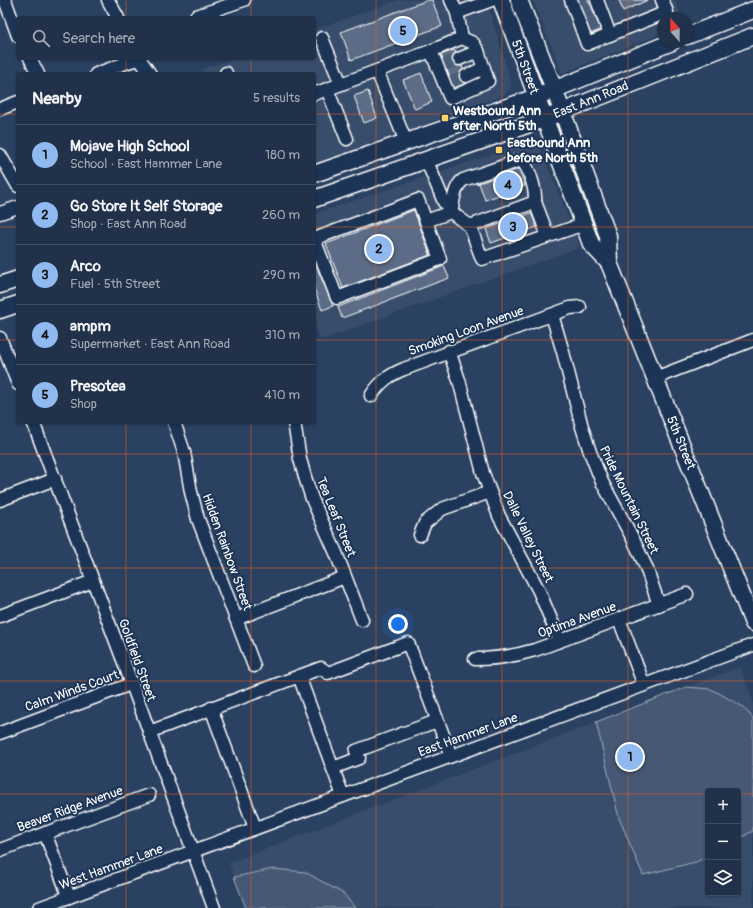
<!DOCTYPE html>
<meta charset="utf-8">
<style>
:root{--surface:#203149;--page:#283950;--text:#f1f3f6;--muted:#a2a9b4;--line:#3d4c61;--accent:#90b9f0}
body{margin:0;font-family:Pangolin,sans-serif;background:var(--page);color:var(--text)}
.controls{position:absolute;right:12px;bottom:12px;display:grid;overflow:hidden;border-radius:4px;box-shadow:0 1px 3px #0004}
.controls button{width:36px;height:36px;display:grid;place-items:center;padding:0;border:0;border-bottom:1px solid var(--line);background:var(--surface);color:var(--text);font:20px sans-serif}
.compass{position:absolute;left:657px;top:12px;width:36px;height:36px;border-radius:50%;background:var(--surface);box-shadow:0 1px 3px #0004;rotate:339deg}
.you{position:absolute;left:398px;top:624px;width:14px;height:14px;margin:-10px;border:3px solid #fff;border-radius:50%;background:#1a73e8;box-shadow:0 0 0 6px #1a73e833}
.badge{display:grid;place-items:center;width:26px;height:26px;border-radius:50%;background:var(--accent);color:#111;font-size:13px;font-weight:700}
.pin{position:absolute;translate:-50% -50%;border:2px solid #fff;box-shadow:0 1px 4px #0006}
.list{margin:0;padding:0;list-style:none}
h2{display:flex;justify-content:space-between;align-items:center;height:52px;margin:0;padding:0 16px;font-size:17px}
h2 small{font-size:13px;font-weight:400;color:var(--muted)}
.list li{display:grid;grid-template-columns:26px 1fr auto;gap:12px;align-items:center;box-sizing:border-box;height:60px;padding:0 16px;border-top:1px solid var(--line)}
.list b{display:block;font-size:15px;white-space:nowrap}
.list p{margin:0;font-size:13px;white-space:nowrap;color:var(--muted)}
.list em{font-size:13px;font-style:normal;color:var(--muted)}
.icon{flex:none;width:22px;height:22px;fill:none;stroke:currentColor;stroke-width:2;stroke-linecap:round;stroke-linejoin:round}
.map{position:relative;flex:none;width:753px;height:908px;overflow:hidden}
.search{position:absolute;background:var(--surface);box-shadow:0 1px 3px #0004;left:16px;top:16px;width:300px;height:44px;display:flex;align-items:center;gap:10px;box-sizing:border-box;padding:0 14px;border-radius:4px;color:var(--muted);font-size:15px}
.panel{position:absolute;background:var(--surface);box-shadow:0 1px 3px #0004;left:16px;top:72px;width:300px;height:352px;border-radius:4px}
.map>svg:first-child{display:block}
.built{fill:#394e6c;fill-rule:evenodd}
.green{fill:#465975;stroke:#a2acba}
.building{fill:#5b6c86;stroke:#fff}
.lines{fill:none;stroke-linecap:round;stroke-linejoin:round}
.minor-tunnel{stroke:#4a5e79;stroke-width:12;stroke-dasharray:12 6;stroke-linecap:butt}
.minor-casing{stroke:#fff;stroke-width:15}
.major-casing{stroke:#fff;stroke-width:19}
.minor{stroke:#1d3557;stroke-width:12}
.major{stroke:#1d3557;stroke-width:16}
.grid{fill:none;stroke:#e96118;stroke-width:1;stroke-opacity:0.55}
.poi-dot{fill:#ffd166;stroke:#1d3557;stroke-width:1.5}
.labels{text-anchor:middle;dominant-baseline:central;stroke-width:4;stroke-linejoin:round;paint-order:stroke}
.street-label{font-size:13px;fill:#fff;stroke:#1d3557}
.poi-label{font-size:13px;font-weight:bold;fill:#fff;stroke:#1d3557;text-anchor:start}
</style>
<div class="map">
<svg width="753" height="908" viewBox="0 0 753 908">
<rect width="100%" height="100%" fill="#2a4161"/>
<filter id="ink" filterUnits="userSpaceOnUse"><feTurbulence type="fractalNoise" baseFrequency=".025" numOctaves="2"/><feDisplacementMap in="SourceGraphic" scale="8" xChannelSelector="R" yChannelSelector="G"/><feConvolveMatrix kernelMatrix="1 2 1 2 8 2 1 2 1" color-interpolation-filters="sRGB"/></filter>
<g filter="url(#ink)">
<g class="built">
<polygon points="399,0 486,0 512,85 504,95 314,166 314,74 204,74 202,69 235,58 314,58 314,30"/>
<polygon points="533,0 675,0 682,18 663,18 663,33 562,73"/>
<polygon points="537,139 580,247 321,340 314,323 314,214"/>
<path d="M740,667L753,701V908H246L229,863ZM708,791H738V893H708Z"/>
</g>
<g class="green">
<polygon points="686,687 711,689 742,706 753,718 753,831 738,839 738,791 708,791 708,856 696,862 643,875 619,818 596,722"/>
<polygon points="273,869 305,872 344,894 355,908 246,908 234,877"/>
</g>
<g class="building">
<polygon points="428,0 432,0 442,26 351,60 341,32"/>
<polygon points="579,0 588,0 600,30 591,34"/>
<polygon points="619,0 648,0 623,11"/>
<polygon points="454,50 456,52 452,58 452,62 455,65 462,66 463,69 460,72 459,79 465,83 454,88 441,55"/>
<polygon points="421,73 432,102 415,109 403,80"/>
<polygon points="368,91 377,118 364,123 354,96"/>
<polygon points="519,169 525,186 485,200 479,183 476,184"/>
<polygon points="414,210 430,255 343,288 326,244"/>
<polygon points="531,213 537,227 491,243 486,229"/>
<polygon points="314,260 333,306 322,310 314,288"/>
<polygon points="444,266 449,278 342,318 338,307"/>
</g>
<g class="lines">
<g class="minor-tunnel">
<polyline points="577,4 587,0"/>
<polyline points="581,14 592,10"/>
<polyline points="586,27 597,22"/>
<polyline points="444,65 459,59"/>
<polyline points="451,82 466,76"/>
</g>
<defs>
<g id="minor">
<polyline points="5,0 18,36"/>
<polyline points="108,0 118,18"/>
<polyline points="451,0 457,13"/>
<polyline points="571,0 587,44 667,12 662,0"/>
<polyline points="597,0 610,35"/>
<polyline points="196,16 244,0"/>
<polyline points="322,38 341,84"/>
<polyline points="431,51 462,38"/>
<polyline points="30,58 38,74"/>
<polyline points="139,58 150,74"/>
<polyline points="459,59 478,51"/>
<polyline points="377,71 406,142"/>
<polyline points="226,73 226,74"/>
<polyline points="96,74 131,61 140,59"/>
<polyline points="466,76 484,68"/>
<polyline points="327,89 347,139"/>
<polyline points="314,94 431,51 450,98 488,81 478,51 473,43 462,38 457,13 492,0"/>
<polyline points="0,109 18,102"/>
<polyline points="0,155 18,186"/>
<polyline points="426,159 444,202 456,216 470,226 535,202 548,236"/>
<polyline points="0,213 18,207"/>
<path d="M426,221L451,212C454,200 454,187 463,180L518,161H522C530,169 536,191 535,202"/>
<polyline points="470,226 482,259 584,224"/>
<polyline points="314,238 314,239 337,298 440,259 418,200 314,239"/>
<polyline points="552,315 563,352 582,427 590,452 602,482 633,539 646,567 659,605"/>
<polyline points="0,338 18,384"/>
<polyline points="449,351 459,380 483,473 499,516 539,591 560,641"/>
<polyline points="655,378 753,340"/>
<path d="M371,396C380,382 389,375 404,369L570,308L580,307"/>
<polyline points="33,422 123,660 214,908"/>
<polyline points="174,422 184,452 191,492 198,519 254,666"/>
<polyline points="294,422 300,459 305,477 312,499 336,553 362,620"/>
<polyline points="0,500 55,479"/>
<polyline points="420,535 425,523 442,509 490,492"/>
<polyline points="0,616 93,581"/>
<polyline points="236,619 345,577"/>
<polyline points="619,619 644,685"/>
<path d="M475,659C496,659 515,656 535,650L687,594"/>
<polyline points="299,676 343,796"/>
<polyline points="211,708 255,828"/>
<polyline points="149,732 321,668 328,673 408,643 451,756"/>
<polyline points="0,733 131,684"/>
<polyline points="333,768 359,758 356,751 437,721"/>
<polyline points="45,833 69,897"/>
<polyline points="0,850 149,795"/>
<polyline points="39,908 753,645"/>
</g>
<g id="major">
<polyline points="501,0 591,244 609,263"/>
<polyline points="519,0 554,89 608,236 609,263 753,623"/>
<polyline points="687,36 753,10"/>
<polyline points="314,174 536,97 672,42"/>
<polyline points="314,199 544,119 753,36"/>
<polyline points="0,285 18,279"/>
<polyline points="0,310 18,304"/>
</g>
</defs>
<use href="#minor" class="minor-casing"/>
<use href="#major" class="major-casing"/>
<use href="#minor" class="minor"/>
<use href="#major" class="major"/>
</g>
</g>
<path class="grid" d="M126,0V18M251,0V18M376,0V908M502,0V908M628,0V908M126,58V74M251,58V74M0,114H18M314,114H753M0,227H18M314,227H753M0,340H18M314,340H753M126,422V908M251,422V908M0,454H753M0,568H753M0,681H753M0,794H708M738,794H753"/>
<g class="poi-dot">
<rect x="441" y="114" width="8" height="8" rx="2"/>
<rect x="495" y="146" width="8" height="8" rx="2"/>
</g>
<g class="labels">
<g class="street-label">
<text transform="translate(525 67) rotate(70)">5th Street</text>
<text transform="translate(591 100) rotate(-22)">East Ann Road</text>
<text transform="translate(466 331) rotate(-20)">Smoking Loon Avenue</text>
<text transform="translate(681 443) rotate(68)">5th Street</text>
<text transform="translate(629 500) rotate(64)">Pride Mountain Street</text>
<text transform="translate(336 517) rotate(68)">Tea Leaf Street</text>
<text transform="translate(528 537) rotate(64)">Dalle Valley Street</text>
<text transform="translate(227 552) rotate(70)">Hidden Rainbow Street</text>
<text transform="translate(577 620) rotate(-20)">Optima Avenue</text>
<text transform="translate(137 660) rotate(70)">Goldfield Street</text>
<text transform="translate(72 691) rotate(-20)">Calm Winds Court</text>
<text transform="translate(468 735) rotate(-20)">East Hammer Lane</text>
<text transform="translate(70 809) rotate(-20)">Beaver Ridge Avenue</text>
<text transform="translate(111 867) rotate(-20)">West Hammer Lane</text>
</g>
<g class="poi-label">
<text x="453" y="111">Westbound Ann<tspan x="453" dy="15">after North 5th</tspan></text>
<text x="507" y="143">Eastbound Ann<tspan x="507" dy="15">before North 5th</tspan></text>
</g>
</g>
</svg>
<div class="controls">
<button>+</button>
<button>−</button>
<button><svg class="icon" aria-label="layers" viewBox="0 0 24 24"><path d="M12 4l9 5-9 5-9-5zM3 14l9 5 9-5"/></svg></button>
</div>
<svg class="compass" viewBox="-18 -18 36 36"><path d="M0-13l5 13h-10z" fill="#e53935"/><path d="M0 13l5-13h-10z" fill="#a2a9b4"/></svg>
<div class="you"></div>
<div class="pin badge" style="left:630px;top:757px">1</div>
<div class="pin badge" style="left:379px;top:249px">2</div>
<div class="pin badge" style="left:513px;top:227px">3</div>
<div class="pin badge" style="left:508px;top:185px">4</div>
<div class="pin badge" style="left:403px;top:31px">5</div>
<div class="search"><svg class="icon" aria-label="search" viewBox="0 0 24 24"><circle cx="10" cy="10" r="6"/><path d="M15 15l6 6"/></svg>Search here</div>
<section class="panel">
<h2>Nearby<small>5 results</small></h2>
<ul class="list">
<li><span class="badge">1</span><div><b>Mojave High School</b><p>School · East Hammer Lane</p></div><em>180 m</em></li>
<li><span class="badge">2</span><div><b>Go Store It Self Storage</b><p>Shop · East Ann Road</p></div><em>260 m</em></li>
<li><span class="badge">3</span><div><b>Arco</b><p>Fuel · 5th Street</p></div><em>290 m</em></li>
<li><span class="badge">4</span><div><b>ampm</b><p>Supermarket · East Ann Road</p></div><em>310 m</em></li>
<li><span class="badge">5</span><div><b>Presotea</b><p>Shop</p></div><em>410 m</em></li>
</ul>
</section>
</div>
